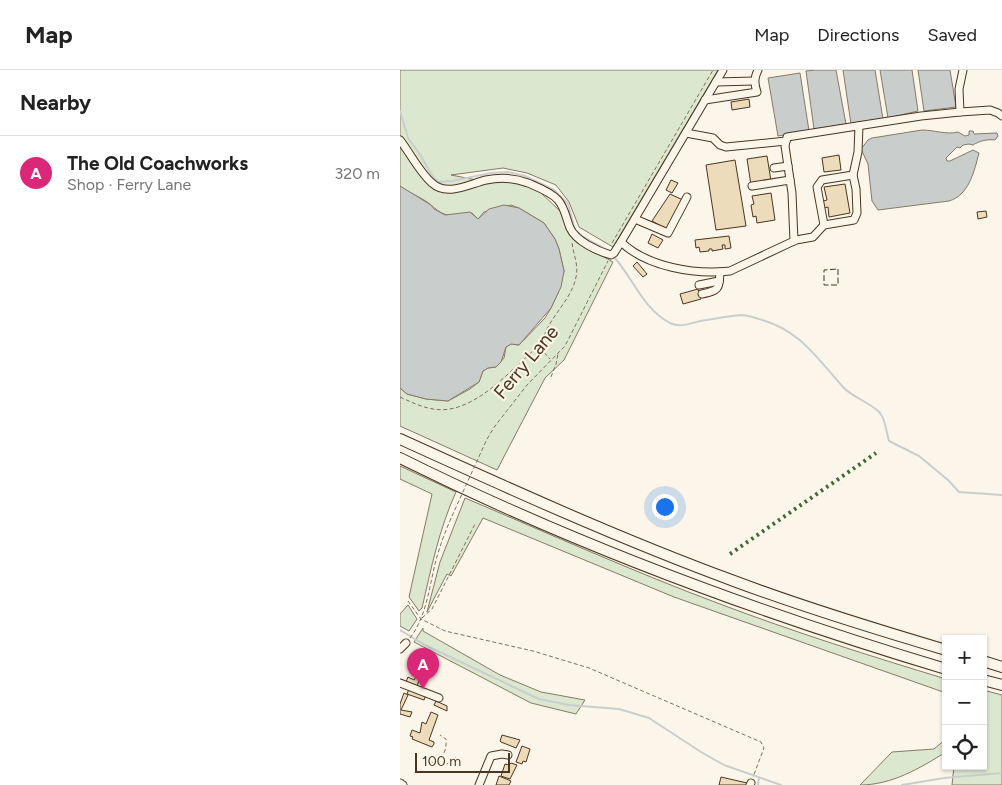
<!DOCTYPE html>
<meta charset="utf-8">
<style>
:root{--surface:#fff;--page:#f6f6f6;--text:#222;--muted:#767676;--line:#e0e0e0;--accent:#db2777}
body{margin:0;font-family:Figtree,sans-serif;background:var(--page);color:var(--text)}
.controls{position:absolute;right:15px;bottom:15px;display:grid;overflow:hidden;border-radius:0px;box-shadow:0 1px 4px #0004}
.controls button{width:45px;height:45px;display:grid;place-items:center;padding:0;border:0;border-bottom:1px solid var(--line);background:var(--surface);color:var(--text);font:25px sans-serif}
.scale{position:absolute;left:15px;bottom:12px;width:95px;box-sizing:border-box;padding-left:5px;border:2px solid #4a3520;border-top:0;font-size:14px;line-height:18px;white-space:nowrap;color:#4a3520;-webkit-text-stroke:4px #fbf6e9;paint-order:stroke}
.you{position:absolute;left:264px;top:436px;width:18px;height:18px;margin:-12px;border:4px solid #fff;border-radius:50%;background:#1a73e8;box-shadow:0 0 0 8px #1a73e833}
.badge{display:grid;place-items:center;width:32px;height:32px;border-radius:50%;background:var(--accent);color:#fff;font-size:16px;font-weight:700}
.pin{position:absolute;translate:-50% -41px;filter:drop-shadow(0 1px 2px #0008)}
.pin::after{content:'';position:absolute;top:26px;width:18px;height:15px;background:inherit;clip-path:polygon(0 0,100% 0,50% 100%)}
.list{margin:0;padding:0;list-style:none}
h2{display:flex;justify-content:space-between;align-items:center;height:65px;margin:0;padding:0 20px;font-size:21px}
h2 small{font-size:16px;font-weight:400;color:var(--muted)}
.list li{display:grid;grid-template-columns:32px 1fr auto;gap:15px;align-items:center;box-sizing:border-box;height:75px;padding:0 20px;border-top:1px solid var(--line)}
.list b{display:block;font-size:19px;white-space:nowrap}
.list p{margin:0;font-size:16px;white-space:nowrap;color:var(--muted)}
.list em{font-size:16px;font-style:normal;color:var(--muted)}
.icon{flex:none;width:28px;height:28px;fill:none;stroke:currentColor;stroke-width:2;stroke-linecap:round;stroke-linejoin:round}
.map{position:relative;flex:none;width:602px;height:715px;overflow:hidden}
header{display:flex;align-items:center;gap:30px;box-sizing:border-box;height:70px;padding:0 25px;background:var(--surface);border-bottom:1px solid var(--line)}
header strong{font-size:24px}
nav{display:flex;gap:28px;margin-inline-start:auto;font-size:18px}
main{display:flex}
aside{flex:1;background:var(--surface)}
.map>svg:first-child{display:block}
.green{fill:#dce7d0;stroke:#887966}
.water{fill:#c9cecd;stroke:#887966}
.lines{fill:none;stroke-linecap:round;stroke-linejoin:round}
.stream{stroke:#c9cecd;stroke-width:2}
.building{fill:#ecdcbc;stroke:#4a3520}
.minor-casing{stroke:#4a3520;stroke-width:9}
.highway-casing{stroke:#4a3520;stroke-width:12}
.path{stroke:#7f6f5c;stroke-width:1;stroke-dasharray:4 2.5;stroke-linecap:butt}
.minor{stroke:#fbf6e9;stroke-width:7}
.highway{stroke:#fbf6e9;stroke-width:10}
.path-bridge{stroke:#7f6f5c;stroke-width:1;stroke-dasharray:4 2.5;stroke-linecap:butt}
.hedge{stroke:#436837;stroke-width:4;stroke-dasharray:2.5 4;stroke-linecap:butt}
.fence{stroke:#4a3520;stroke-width:1;stroke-dasharray:6 2.5;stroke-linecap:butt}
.labels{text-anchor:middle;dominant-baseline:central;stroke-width:4;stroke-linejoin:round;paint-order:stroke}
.street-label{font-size:19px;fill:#4a3520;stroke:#fbf6e9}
</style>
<header>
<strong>Map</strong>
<nav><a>Map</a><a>Directions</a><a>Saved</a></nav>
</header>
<main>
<aside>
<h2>Nearby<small></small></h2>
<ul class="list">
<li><span class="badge">A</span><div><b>The Old Coachworks</b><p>Shop · Ferry Lane</p></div><em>320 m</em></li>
</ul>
</aside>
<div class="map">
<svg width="602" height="715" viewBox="0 0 602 715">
<rect width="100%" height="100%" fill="#fbf6e9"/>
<g class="green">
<path d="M0,0H318L213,177L179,157L169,132L156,115L127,103L103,98L51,105L87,112H117L139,121L162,143L177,172L213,192L164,290L145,308L97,400L0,356V318L7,324L26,329L48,331L70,319L79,312L83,301L88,298L96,297L104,288L106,277L111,274L119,275L145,248L151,238L158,223L164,201L159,179L155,169L144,153L119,138L111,135L84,142L78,149L72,143C63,142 56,146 48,145C41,144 36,139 31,135C23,128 9,123 0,116Z"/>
<path d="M0,396L56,422C39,459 31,499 22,538L19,541L9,527L32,424L0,409Z"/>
<path d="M65,428C150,464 234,502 320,534C394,562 470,586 546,609V623L274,527L83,448L51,506L47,504L27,542L40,492Z"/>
<polygon points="8,535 17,549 9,561 0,556 0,544"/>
<polygon points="23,558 23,561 100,605 141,622 185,630 176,644 131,633 14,572"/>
<polygon points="583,620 602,625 602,715 552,715 554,696 583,696"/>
<path d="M546,669V682C520,698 492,715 460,715L492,682L534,679Z"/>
</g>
<g class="water">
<polygon points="416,0 436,0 446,54 414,59 406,1"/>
<polygon points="443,0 475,0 483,49 451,54"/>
<polygon points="480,0 512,0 518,41 488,48"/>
<polygon points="518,0 550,0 556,37 524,41"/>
<polygon points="400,3 409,61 378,66 368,8"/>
<path d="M522,60C534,60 547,65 558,62L565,66L569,65V61H573L574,64L597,63L598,66L595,70C587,69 579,71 573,75L569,74L563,75L560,78L557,77L546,88L547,91H550L573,80L579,83C574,102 569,125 549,131L478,140L472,131L468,94L461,79L468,70L472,68Z"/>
<polygon points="0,116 31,135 34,139 45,145 70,142 78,149 89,139 104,135 119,138 144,153 155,169 159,179 164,201 161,217 151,238 119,275 111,274 106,277 101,292 96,297 88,298 83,301 79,312 48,331 26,329 7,324 0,318"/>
</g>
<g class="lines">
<g class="stream">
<polyline points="0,41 8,68 19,83 33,107 39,112 52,111 91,103 108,102 125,106 154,120 168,134 175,160 182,166 207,180"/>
<path d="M214,187C233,208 243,239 270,253C282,259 294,251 307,250C318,248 329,246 341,245C347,245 353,247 359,249C400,260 416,287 443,317C453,328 470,332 480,343C486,351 486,361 489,371L519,386L548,410L559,422L602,425"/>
<polyline points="0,560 25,575 139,629 169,635 219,639 249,648 301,682 324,695 381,715"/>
<polyline points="358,715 359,708"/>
<polyline points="502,715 544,708 602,703"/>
</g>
</g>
<g class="building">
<polygon points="349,29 350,37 332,40 331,32"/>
<polygon points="439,85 441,100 424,102 422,88"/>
<polygon points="367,86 371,111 351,115 347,89"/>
<polygon points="335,90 346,156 316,160 306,95"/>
<polygon points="271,110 278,113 272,123 266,120"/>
<polygon points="445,114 450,143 429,147 428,137 424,138 423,131 427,130 424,117"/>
<polygon points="371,123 375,150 357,153 356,146 353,147 351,135 354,134 352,126"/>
<polygon points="270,124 283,130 267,159 252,151"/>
<polygon points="586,141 587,147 578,149 577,142"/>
<polygon points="252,164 263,170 258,178 248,173"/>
<polygon points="329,166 331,178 325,179 325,175 322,175 323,179 312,181 312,179 309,179 309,181 300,182 299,177 296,178 295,170"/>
<polygon points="237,192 247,204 243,207 233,196"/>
<polygon points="298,219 301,229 283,234 280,224"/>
<polygon points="17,605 21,606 17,616 6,612 8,607 14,610"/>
<polygon points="9,619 26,625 24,630 7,624"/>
<polygon points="4,623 8,625 1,640 12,642 10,647 0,644 0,634"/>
<polygon points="36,631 47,636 47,641 34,635"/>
<polygon points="31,642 38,645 29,670 34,672 34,674 32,677 12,669 13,667 10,666 12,660 20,663 22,652 26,654"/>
<polygon points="102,665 120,670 116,678 101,672 100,671"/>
<polygon points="122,676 130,679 126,692 123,691 122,694 116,692"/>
<polygon points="111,693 117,695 110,709 101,706 105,694 109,695"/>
<polygon points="99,706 111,711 109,715 96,715"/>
<polygon points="321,707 347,713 347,715 319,715"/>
</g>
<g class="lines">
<defs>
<g id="minor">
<polyline points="316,12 354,11"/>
<path d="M305,30L357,22C354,13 354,8 358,0"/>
<polyline points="560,42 559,19 563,0"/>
<polyline points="286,63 313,68 320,75 326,77 386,71"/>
<path d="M0,70C10,83 20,103 32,113C47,127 69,114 86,110C100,107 115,108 128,113C137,117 151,122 158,130C165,138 166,148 170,158C176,171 197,181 211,185L214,183L221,172L323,0"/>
<polyline points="374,98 388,96"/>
<polyline points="352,116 390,110"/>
<polyline points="235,149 268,163 287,127"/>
<polyline points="424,155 417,117 422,110 453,105"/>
<polyline points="394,171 392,123 385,76 387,67 521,46 560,42 590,40 598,43 602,46"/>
<path d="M221,172C247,197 295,205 330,201L396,170L413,167L424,155L454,150L457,143L456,119L453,105L458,82L459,56"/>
<polyline points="299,215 319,211"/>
<path d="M302,224C319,220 319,220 320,202"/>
<polyline points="0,579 6,573"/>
<polyline points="0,613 39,628"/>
<polyline points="0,713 3,715"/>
<polyline points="79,715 91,686 102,684 108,685"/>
<polyline points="350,715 351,713"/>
</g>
<g id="highway">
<path d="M0,369C110,419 220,469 334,511C403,537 475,559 546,580"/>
<path d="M0,388C175,475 359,543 546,599"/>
<polyline points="583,591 602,597"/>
<polyline points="583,610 602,615"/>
</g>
</defs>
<use href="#minor" class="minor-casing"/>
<use href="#highway" class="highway-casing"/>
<g class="path">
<polyline points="212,173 313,0"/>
<path d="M140,278C142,272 144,265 147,259C156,241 172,227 176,207C179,195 173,184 172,172"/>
<polyline points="151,307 156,294 158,284"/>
<path d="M0,327C11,332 21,337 33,339C71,346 108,303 134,280L140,278L150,289"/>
<polyline points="87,369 95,356 127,315 165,276 208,191"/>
<polyline points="8,531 21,549 45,561 133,581 189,598 361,672 364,678 353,707"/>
<polyline points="22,548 32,539 75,454"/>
<path d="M10,568C26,547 29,519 35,494C39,478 45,462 52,446"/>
<path d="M30,692L37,693C44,687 47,677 46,669L40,665"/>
<polyline points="38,694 47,694 56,687"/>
</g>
<use href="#minor" class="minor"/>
<use href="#highway" class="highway"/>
<polyline class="path-bridge" points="52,446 87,369"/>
<polyline class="hedge" points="330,484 476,383"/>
<polygon class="fence" points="438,199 438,215 424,215 424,200"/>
</g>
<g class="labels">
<g class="street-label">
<text transform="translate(126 292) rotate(-50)">Ferry Lane</text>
</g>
</g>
</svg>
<div class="controls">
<button>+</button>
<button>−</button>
<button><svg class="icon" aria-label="locate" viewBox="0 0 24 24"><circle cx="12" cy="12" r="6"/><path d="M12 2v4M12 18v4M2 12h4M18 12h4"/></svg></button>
</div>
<div class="scale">100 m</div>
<div class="you"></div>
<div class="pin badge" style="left:23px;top:619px">A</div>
</div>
</main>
